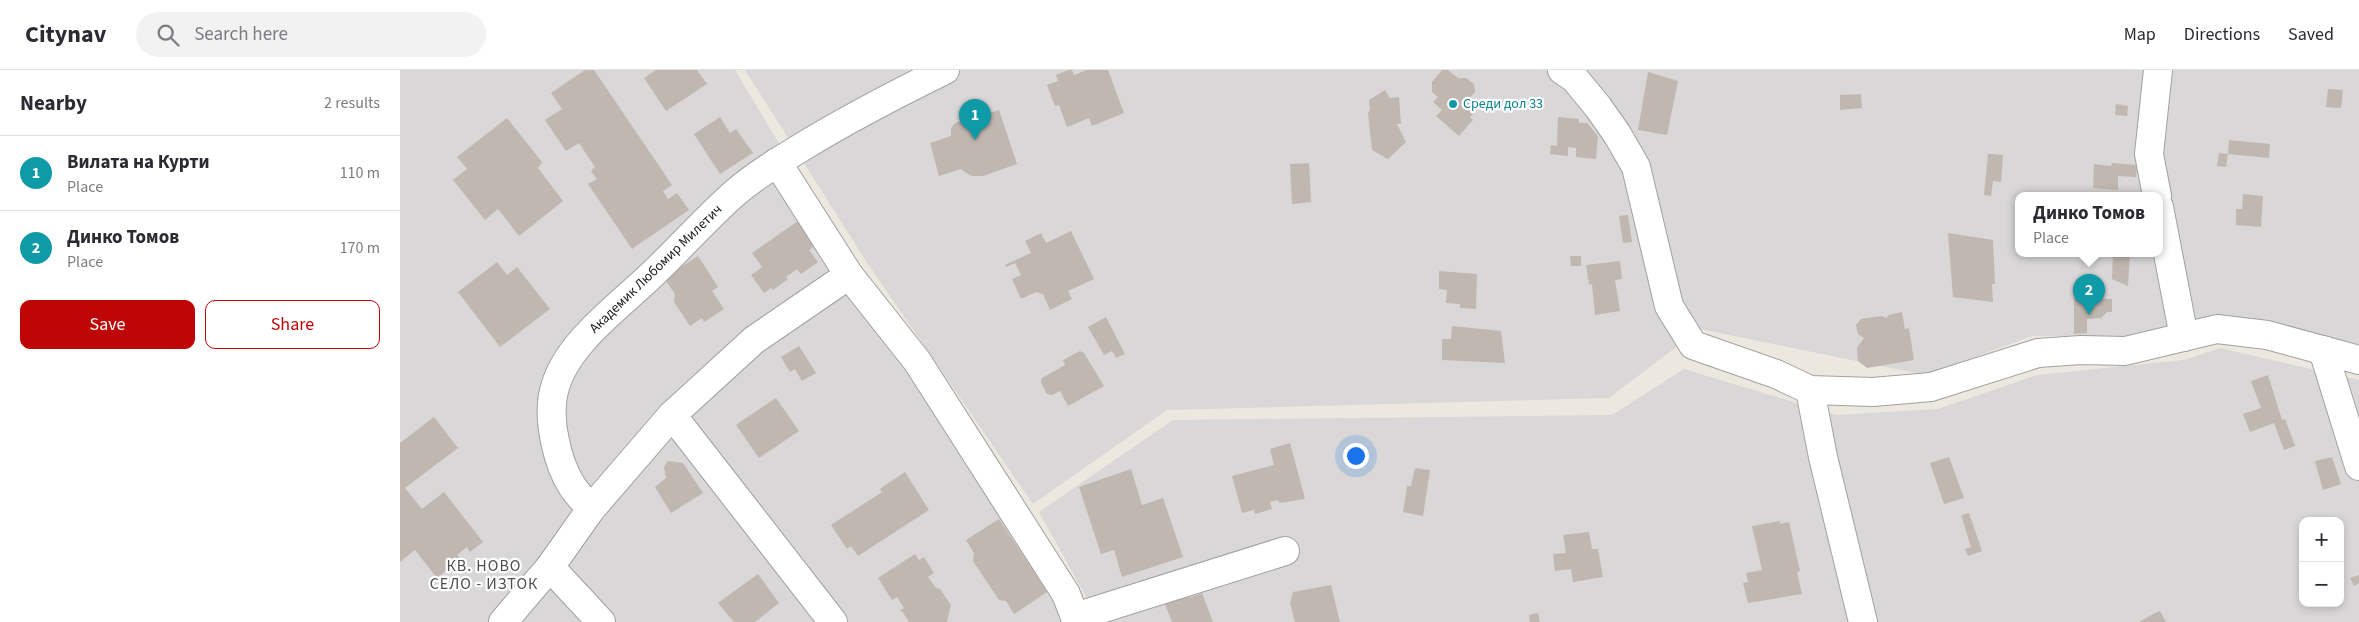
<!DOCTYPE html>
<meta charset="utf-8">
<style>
:root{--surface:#fff;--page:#f2f2f3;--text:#2b2b33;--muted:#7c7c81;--line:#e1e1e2;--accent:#bf0606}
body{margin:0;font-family:"Source Sans 3",sans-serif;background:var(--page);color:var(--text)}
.controls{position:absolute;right:15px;bottom:15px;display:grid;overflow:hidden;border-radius:10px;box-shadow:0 2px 8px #0003}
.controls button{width:45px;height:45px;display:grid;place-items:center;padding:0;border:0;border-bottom:1px solid var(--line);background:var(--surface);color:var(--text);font:25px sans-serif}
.you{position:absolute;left:955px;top:385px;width:18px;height:18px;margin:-12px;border:4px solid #fff;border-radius:50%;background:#1a73e8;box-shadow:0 0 0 8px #1a73e833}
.badge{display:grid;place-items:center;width:32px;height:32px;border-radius:50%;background:var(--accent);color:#fff;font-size:16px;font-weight:700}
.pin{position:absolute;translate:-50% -41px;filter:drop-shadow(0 1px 2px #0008)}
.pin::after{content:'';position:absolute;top:26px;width:18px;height:15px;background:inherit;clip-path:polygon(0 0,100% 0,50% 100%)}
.popup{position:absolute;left:1615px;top:122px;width:148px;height:65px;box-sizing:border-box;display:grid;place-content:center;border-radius:10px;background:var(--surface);filter:drop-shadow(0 1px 4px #0005);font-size:16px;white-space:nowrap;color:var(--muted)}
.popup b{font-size:19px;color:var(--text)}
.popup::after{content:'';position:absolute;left:50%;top:100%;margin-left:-10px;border:10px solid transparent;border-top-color:var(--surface)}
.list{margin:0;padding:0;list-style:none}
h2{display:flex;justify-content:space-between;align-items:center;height:65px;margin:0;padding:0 20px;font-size:21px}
h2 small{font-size:16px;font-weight:400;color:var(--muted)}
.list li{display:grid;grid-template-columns:32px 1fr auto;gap:15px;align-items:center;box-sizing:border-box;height:75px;padding:0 20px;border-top:1px solid var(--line)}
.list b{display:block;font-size:19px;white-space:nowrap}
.list p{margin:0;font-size:16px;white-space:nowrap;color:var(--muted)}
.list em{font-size:16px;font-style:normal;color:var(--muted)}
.actions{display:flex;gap:10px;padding:15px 20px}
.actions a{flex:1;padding:11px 0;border:1px solid var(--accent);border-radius:10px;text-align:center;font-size:18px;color:var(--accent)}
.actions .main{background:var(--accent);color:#fff}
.icon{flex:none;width:28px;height:28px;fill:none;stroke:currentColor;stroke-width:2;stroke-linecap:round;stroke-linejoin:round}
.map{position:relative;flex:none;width:1959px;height:552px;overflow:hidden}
header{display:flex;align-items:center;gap:30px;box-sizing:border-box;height:70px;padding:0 25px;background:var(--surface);border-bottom:1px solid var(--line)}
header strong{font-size:24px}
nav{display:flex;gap:28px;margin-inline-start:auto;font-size:18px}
.search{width:350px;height:45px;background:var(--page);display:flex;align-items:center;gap:12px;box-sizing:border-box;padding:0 18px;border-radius:28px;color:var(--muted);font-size:19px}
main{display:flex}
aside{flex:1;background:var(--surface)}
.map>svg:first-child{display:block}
.residential{fill:#d9d7d7;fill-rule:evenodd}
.building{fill:#c0b7b0}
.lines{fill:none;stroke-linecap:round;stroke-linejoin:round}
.minor-casing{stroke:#a1a1a1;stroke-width:30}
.minor{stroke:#fff;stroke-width:28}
.culture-dot{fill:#0f9aa8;stroke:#fff;stroke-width:2}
.labels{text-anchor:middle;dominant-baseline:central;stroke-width:4.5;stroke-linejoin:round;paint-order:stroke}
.culture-label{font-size:14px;fill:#0d838f;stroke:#fff;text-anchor:start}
.street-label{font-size:14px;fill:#1a1a1a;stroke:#fff}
.quarter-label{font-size:16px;letter-spacing:1px;fill:#4d4d4d;stroke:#fff}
</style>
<header>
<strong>Citynav</strong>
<div class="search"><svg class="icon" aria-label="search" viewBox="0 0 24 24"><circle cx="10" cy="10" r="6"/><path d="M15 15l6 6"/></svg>Search here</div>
<nav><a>Map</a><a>Directions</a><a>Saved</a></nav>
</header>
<main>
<aside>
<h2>Nearby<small>2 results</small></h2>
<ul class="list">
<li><span class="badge" style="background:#0f9aa8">1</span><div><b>Вилата на Курти</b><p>Place</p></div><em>110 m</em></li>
<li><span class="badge" style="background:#0f9aa8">2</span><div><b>Динко Томов</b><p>Place</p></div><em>170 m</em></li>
</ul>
<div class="actions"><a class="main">Save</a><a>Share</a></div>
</aside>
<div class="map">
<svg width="1959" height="552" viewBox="0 0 1959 552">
<rect width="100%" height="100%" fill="#ece8e0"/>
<g class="residential">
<polygon points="0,0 335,0 667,552 0,552"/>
<path d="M345,0H1959V275L1879,254L1814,245L1721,267L1632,266L1525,305L1300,259L1209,328L767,340L633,434L466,191ZM1619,126H1759V184H1619Z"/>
<path d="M1820,278L1959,310V552H700L639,442L773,350L1212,345L1284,299L1436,345L1538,339L1637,305L1784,290ZM1903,451H1940V533H1903Z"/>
</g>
<g class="building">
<polygon points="185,0 194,0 272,115 263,121 268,129 277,123 289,140 232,179 188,114 197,109 191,101 195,97 179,73 166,81 145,50 162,39 151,23"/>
<polygon points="256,0 297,0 307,14 266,41 244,8"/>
<polygon points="668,0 672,0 674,5 686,0 708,0 724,43 692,56 689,48 667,57 659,35 655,36 647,15 658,11 656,5"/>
<polygon points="1042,0 1048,0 1058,8 1066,8 1074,14 1075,22 1070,28 1072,33 1069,36 1075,42 1070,47 1073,50 1059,66 1036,46 1042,40 1033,32 1038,27 1032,22 1032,12"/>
<polygon points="1248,2 1278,11 1267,65 1238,60"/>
<polygon points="1928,19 1943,20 1941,38 1926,37"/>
<polygon points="985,20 990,28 999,27 1001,54 997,54 1006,72 988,89 972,80 968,42 970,41 969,30"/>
<polygon points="1461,24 1462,38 1440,40 1440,25"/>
<polygon points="1716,34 1728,36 1727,46 1715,45"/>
<polygon points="599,40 617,94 583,106 571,106 561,99 539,106 530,73 551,66 551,58 555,53"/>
<polygon points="320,47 330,63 336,59 353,83 320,104 294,64"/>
<polygon points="1158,47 1179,49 1179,53 1187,53 1198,66 1196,89 1176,87 1176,78 1168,77 1168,86 1150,84 1151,75 1157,76"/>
<polygon points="107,48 142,92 138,98 163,131 119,166 98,139 85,150 53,110 67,99 57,87"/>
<polygon points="1829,70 1870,74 1869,88 1828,84"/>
<polygon points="1819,83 1828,84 1826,97 1817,96"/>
<polygon points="1588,84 1603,85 1601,112 1593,111 1591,126 1584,125"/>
<polygon points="909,93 911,132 892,134 890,94"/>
<polygon points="1712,93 1737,95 1736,107 1718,106 1718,120 1693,118 1694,94 1711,96"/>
<polygon points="1843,124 1863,126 1861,157 1836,155 1836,139 1842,139"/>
<polygon points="1228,145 1232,172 1223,173 1219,146"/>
<polygon points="401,149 417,174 409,180 418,192 401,204 397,199 386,207 388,209 373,220 371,218 364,223 351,205 362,197 352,183"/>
<polygon points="671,161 694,209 668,221 672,229 650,240 643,224 636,222 621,229 612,209 621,205 615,193 606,197 605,195 631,183 625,171 641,163 646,173"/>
<polygon points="1548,163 1593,170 1595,214 1592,214 1593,232 1553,227"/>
<polygon points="1713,184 1730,184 1728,216 1712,209"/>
<polygon points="298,186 318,217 312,221 324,239 304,252 302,248 290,256 274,232 275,224 264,208"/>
<polygon points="1170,186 1181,186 1181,196 1171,196"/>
<polygon points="1220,191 1222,209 1215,210 1220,241 1195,245 1192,214 1189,215 1186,195"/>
<polygon points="97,192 107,205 117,197 150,239 100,277 58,222"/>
<polygon points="1039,201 1077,204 1076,239 1060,238 1060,234 1046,233 1047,220 1039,219"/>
<polygon points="1674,228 1712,229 1712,242 1707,242 1701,248 1687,249 1687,263 1674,264"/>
<polygon points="1502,242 1505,259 1509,258 1514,290 1467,298 1458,291 1457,278 1464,268 1458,264 1456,255 1461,249 1482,246 1486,248 1489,245"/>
<polygon points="706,247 725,284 716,288 712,281 704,285 688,257"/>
<polygon points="1052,256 1101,261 1105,293 1042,290 1042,269 1051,269"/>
<polygon points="399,276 416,303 402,311 395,299 390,302 381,287"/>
<polygon points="680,281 684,283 704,316 668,336 660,321 652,325 647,324 641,313 642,308 665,295 663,290"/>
<polygon points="1868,305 1882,350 1885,349 1895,376 1884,380 1874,353 1850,362 1843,344 1861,338 1851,311"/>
<polygon points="376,328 399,361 359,388 336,355"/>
<polygon points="34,347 58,378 5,418 22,439 44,422 83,472 70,482 67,477 57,485 61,489 37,508 15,480 0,492 0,373"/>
<polygon points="890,373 905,429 879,433 878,430 870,432 872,439 855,444 854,440 842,443 832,406 874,395 870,379"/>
<polygon points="1549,387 1564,428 1544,434 1530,393"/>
<polygon points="1932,387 1941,414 1923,420 1915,391"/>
<polygon points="268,391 283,393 303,423 271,443 255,417 266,408 264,397"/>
<polygon points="1015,398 1030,400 1023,446 1003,442 1007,416 1011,416"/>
<polygon points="731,399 742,435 763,428 783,487 722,507 714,480 701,484 679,417"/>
<polygon points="505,402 529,440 458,486 451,476 447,479 431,455 482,422 480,419"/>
<polygon points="1569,443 1582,481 1568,486 1565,479 1571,477 1561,445"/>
<polygon points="599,449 647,522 614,544 606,531 599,530 573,491 574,483 566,470"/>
<polygon points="1380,451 1380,454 1389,452 1400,501 1397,502 1402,524 1348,533 1343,513 1348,512 1346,503 1362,500 1352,456"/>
<polygon points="1189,462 1192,479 1198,479 1203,507 1173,512 1171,499 1155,501 1153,484 1166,483 1163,465"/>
<polygon points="515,484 519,490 524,487 534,503 528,507 536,518 540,519 551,535 547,552 509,552 502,541 499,541 504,538 497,527 492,530 478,508"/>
<polygon points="358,504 379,533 355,552 334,552 318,533"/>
<polygon points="1959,505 1959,513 1954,516 1950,508"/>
<polygon points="931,515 940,552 895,552 890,533 893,522"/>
<polygon points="784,517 789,528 802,523 813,552 772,552 762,527"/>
<polygon points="1760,541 1766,552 1739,552 1753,544"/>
<polygon points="1138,543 1140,552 1130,552 1129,545"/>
</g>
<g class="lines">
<defs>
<g id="minor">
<polyline points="1162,0 1175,9 1198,37 1217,64 1236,97 1269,236 1293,275 1376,304 1410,320 1473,322 1531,317 1638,283 1681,280 1725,281 1817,259 1867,265 1959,290"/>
<polyline points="377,92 449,205 517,291 666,524 677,552"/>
<polyline points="1757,126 1749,84 1758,0"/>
<polyline points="1759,137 1784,267"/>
<polyline points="1923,280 1959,396"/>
<polyline points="1410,320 1423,387 1463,552"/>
<polyline points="272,345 433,552"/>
<polyline points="191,439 272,345 354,270 449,205"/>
<polyline points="150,497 201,552"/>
<polyline points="675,547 885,481"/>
<path d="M103,552L150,497L191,439C185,432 177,424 172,416C157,393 147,348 154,321C164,277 213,241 244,212C276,183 304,150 336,122C356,105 379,91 402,77C448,49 496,24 545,0"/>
</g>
</defs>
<use href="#minor" class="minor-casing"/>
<use href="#minor" class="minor"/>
</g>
<circle class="culture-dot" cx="1053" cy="34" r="5"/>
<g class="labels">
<g class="culture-label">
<text x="1063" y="34">Среди дол 33</text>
</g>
<g class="street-label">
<text transform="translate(256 199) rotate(-44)">Академик Любомир Милетич</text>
</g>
<g class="quarter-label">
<text x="84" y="496">КВ. НОВО<tspan x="84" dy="18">СЕЛО - ИЗТОК</tspan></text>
</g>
</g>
</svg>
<div class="controls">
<button>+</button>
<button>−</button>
</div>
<div class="you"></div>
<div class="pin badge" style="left:575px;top:70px;background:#0f9aa8">1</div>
<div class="pin badge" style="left:1689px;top:245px;background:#0f9aa8">2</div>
<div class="popup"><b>Динко Томов</b>Place</div>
</div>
</main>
